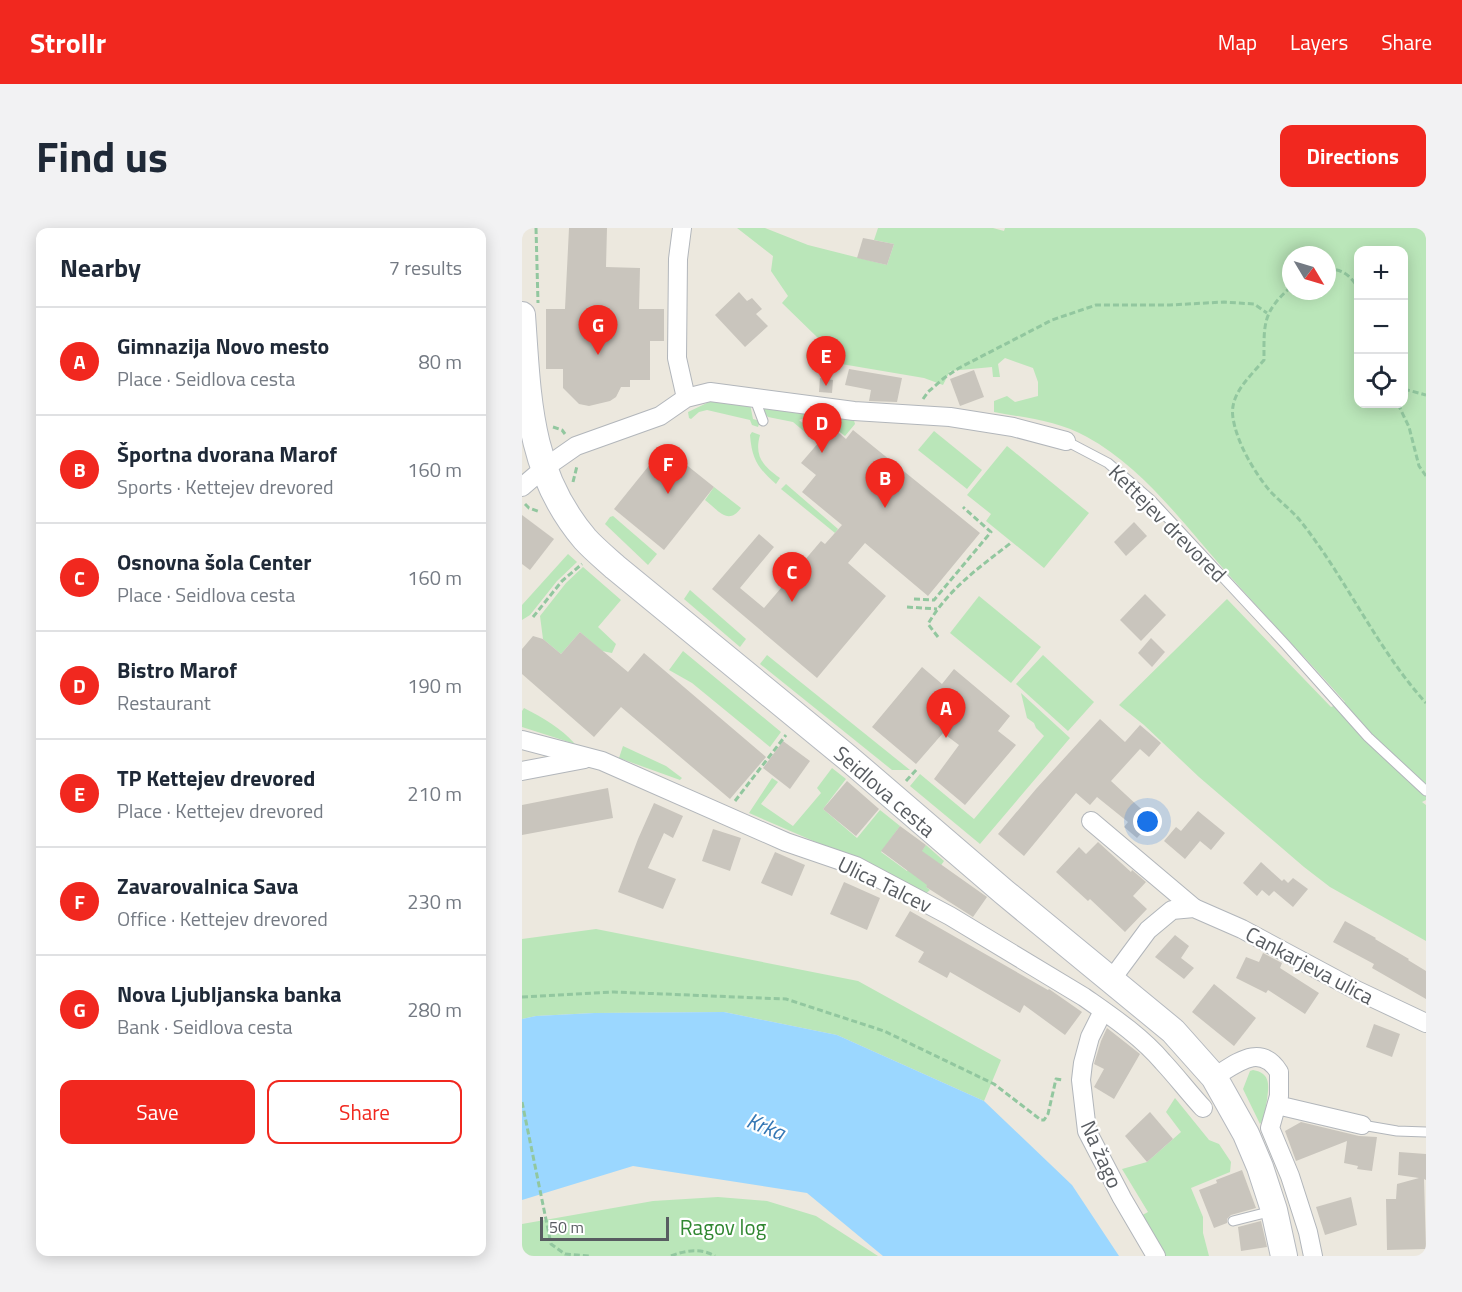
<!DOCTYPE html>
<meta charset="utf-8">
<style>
:root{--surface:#fff;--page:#f2f2f3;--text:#1f2937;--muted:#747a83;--line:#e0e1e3;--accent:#f1281f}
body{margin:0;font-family:"Titillium Web",sans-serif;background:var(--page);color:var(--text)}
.controls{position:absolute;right:18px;top:18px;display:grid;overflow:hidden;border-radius:12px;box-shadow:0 3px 15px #0003}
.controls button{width:54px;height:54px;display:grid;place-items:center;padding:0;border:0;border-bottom:2px solid var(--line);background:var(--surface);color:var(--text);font:30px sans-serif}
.compass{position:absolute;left:760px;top:18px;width:54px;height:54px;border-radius:50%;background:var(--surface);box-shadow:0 3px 15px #0003;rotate:128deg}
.scale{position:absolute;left:18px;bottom:15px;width:129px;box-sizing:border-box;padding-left:6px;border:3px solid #585c61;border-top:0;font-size:16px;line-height:21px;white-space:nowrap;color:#585c61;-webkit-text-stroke:4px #fff;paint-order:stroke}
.you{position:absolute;left:626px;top:594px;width:21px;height:21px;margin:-15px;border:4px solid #fff;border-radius:50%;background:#1a73e8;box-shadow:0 0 0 9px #1a73e833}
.badge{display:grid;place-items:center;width:39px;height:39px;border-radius:50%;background:var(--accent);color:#fff;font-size:20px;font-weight:700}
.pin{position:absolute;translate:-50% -50px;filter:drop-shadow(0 2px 3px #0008)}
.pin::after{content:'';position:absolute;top:32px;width:21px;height:18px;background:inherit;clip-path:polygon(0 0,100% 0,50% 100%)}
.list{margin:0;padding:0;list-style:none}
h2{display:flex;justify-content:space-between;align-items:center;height:78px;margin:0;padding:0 24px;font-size:26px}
h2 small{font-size:20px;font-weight:400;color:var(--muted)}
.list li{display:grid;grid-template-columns:39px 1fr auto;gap:18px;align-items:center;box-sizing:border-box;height:108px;padding:0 24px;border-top:2px solid var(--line)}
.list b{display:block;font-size:22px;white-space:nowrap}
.list p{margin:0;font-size:20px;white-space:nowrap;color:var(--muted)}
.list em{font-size:20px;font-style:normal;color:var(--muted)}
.actions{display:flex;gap:12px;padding:18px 24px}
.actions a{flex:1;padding:14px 0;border:2px solid var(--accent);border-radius:12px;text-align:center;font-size:21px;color:var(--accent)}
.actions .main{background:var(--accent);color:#fff}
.icon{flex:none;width:33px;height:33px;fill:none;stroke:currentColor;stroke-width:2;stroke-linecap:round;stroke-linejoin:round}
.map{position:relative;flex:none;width:904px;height:1028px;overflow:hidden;border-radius:12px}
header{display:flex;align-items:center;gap:36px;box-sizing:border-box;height:84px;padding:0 30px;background:var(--accent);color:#fff}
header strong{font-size:28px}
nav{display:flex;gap:33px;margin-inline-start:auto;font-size:21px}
.intro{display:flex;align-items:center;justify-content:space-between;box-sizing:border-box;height:144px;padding:0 36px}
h1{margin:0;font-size:42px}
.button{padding:15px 27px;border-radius:12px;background:var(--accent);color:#fff;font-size:21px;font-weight:700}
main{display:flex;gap:36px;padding:0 36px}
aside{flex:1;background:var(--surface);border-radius:12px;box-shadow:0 3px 15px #0003}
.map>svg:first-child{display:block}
.green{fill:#bae6b9;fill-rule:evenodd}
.water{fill:#9bd7ff}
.building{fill:#c9c5bd}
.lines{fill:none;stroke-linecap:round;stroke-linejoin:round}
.lane-casing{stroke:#b2b6bb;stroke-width:11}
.street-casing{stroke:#b2b6bb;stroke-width:20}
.secondary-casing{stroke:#b5b9bf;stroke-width:28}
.path{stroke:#92c79f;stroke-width:3;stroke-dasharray:6 3;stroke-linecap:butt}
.lane{stroke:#fff;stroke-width:9}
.street{stroke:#fff;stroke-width:18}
.secondary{stroke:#fff;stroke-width:26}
.labels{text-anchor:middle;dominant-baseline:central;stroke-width:4.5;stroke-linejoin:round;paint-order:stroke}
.street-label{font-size:21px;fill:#585c61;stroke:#fff}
.park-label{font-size:21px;fill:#308731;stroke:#fff}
.water-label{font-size:22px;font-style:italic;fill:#3578b5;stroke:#fff}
</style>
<header>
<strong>Strollr</strong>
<nav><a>Map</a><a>Layers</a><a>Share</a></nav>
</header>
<div class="intro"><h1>Find us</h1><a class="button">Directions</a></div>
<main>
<aside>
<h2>Nearby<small>7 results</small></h2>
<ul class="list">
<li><span class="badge">A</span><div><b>Gimnazija Novo mesto</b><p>Place · Seidlova cesta</p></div><em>80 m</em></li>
<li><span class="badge">B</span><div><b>Športna dvorana Marof</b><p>Sports · Kettejev drevored</p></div><em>160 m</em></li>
<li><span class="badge">C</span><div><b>Osnovna šola Center</b><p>Place · Seidlova cesta</p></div><em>160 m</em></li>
<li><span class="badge">D</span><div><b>Bistro Marof</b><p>Restaurant</p></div><em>190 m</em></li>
<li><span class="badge">E</span><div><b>TP Kettejev drevored</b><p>Place · Kettejev drevored</p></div><em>210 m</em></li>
<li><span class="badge">F</span><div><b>Zavarovalnica Sava</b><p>Office · Kettejev drevored</p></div><em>230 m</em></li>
<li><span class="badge">G</span><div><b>Nova Ljubljanska banka</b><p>Bank · Seidlova cesta</p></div><em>280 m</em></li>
</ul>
<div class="actions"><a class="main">Save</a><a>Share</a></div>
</aside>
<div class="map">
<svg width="904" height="1028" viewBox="0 0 904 1028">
<rect width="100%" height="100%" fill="#ece8de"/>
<g class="green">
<path d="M215,0H243L286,17L365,37L372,16L352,12L356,0H471L482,3L483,0H904V572L900,574L904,577V713L808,659L782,639L677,549L622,497L597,477L705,371L809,479L823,474C785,431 744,389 706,346C663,298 622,240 565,209C537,193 504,190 472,184V173L485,168L493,174L516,168V154L511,140L483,130L476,136L478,149H471L470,139L428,143L421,157L402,150L284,130V126L297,111L260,75L266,68L249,43L251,28ZM836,22H882V176H836ZM769,27H805V63H769Z"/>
<polygon points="189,170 228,176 231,191 238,193 236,199 230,197 228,192 185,182 177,184 169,191 167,190 166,184 189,173"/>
<polygon points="237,178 289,184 292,187 277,192 294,207 291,211 271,194 246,189"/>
<polygon points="302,186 331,189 333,196 323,208 310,198 307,200 299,193"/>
<polygon points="412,203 460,242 445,261 396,222"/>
<path d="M230,204L238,207C232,228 241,238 258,250L254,256C236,240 230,232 228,207Z"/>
<polygon points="485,218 567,285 522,340 464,293 469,286 445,267"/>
<polygon points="264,256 316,301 313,305 259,261"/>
<path d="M192,259L219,280C206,298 196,282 183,272Z"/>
<polygon points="91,288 135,326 126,337 83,296 88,289"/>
<polygon points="46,326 55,334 35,353 8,387 0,392 0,377"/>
<polygon points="61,339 99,372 76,399 94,416 90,425 80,423 58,404 39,426 21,411 18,388 44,355"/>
<polygon points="168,362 224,411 218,419 162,371"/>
<polygon points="457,368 519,419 489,455 428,405"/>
<polygon points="161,423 259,504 248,519 170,455 147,442"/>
<polygon points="245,427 388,542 370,542 238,436"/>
<polygon points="521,427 572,474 546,503 494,456"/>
<polygon points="499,465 548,510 458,616 388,558 398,546 452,591 522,508 514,500 512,495 505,490"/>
<path d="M2,480C21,490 39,500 53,516L0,499V483Z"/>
<polygon points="101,518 144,538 160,550 158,552 97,530"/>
<polygon points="310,540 324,551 301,581 335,610 358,582 378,598 359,624 385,643 404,617 422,633 404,659 408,662 402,667 356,641 227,585 250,550 256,554 239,576 271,598 299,565 295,560"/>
<polygon points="74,701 336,753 479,832 462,873 315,807 202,784 72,785 14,788 0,791 0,711"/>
<path d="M731,842C749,845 747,858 745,872C743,881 744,889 738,896L721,861L728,843Z"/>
<polygon points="653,870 687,912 697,916 709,934 708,944 669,960 681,989 681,1005 687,1028 642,1028 615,990 626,984 600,941 625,934 659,904 644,884"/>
<polygon points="196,969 245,973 294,988 356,1028 0,1028 0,996 131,973"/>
</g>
<polygon class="water" points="202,784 315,807 462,873 550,957 597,1028 361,1028 285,965 111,938 0,972 0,791 14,788 72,785"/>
<g class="building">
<polygon points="47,0 85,0 84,39 118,40 117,81 142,81 142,113 128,113 128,152 108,152 108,159 99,159 94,169 88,173 67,178 57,176 41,160 41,141 24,141 24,81 43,81"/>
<polygon points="341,10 372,16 365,37 335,30"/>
<polygon points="217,64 225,73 230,70 240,81 234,86 246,98 223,119 193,87"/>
<polygon points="327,141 380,150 375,174 347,173 349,162 323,157"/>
<polygon points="452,142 462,169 438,178 428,151"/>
<polygon points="298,150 311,152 310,165 297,164"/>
<polygon points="310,199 324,211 331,202 458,305 406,368 343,315 326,335 364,368 295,450 190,361 237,306 252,319 218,360 242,380 299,313 303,316 320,297 280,264 294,247 279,235"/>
<polygon points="142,219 192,259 142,322 92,281"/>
<polygon points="0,287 32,311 8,342 0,336"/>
<polygon points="612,294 625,308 604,328 592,314"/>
<polygon points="623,366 644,387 619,413 598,392"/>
<polygon points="58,404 106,444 122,425 244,529 208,571 99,479 72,509 0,446 0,421 11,408 21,411 39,426"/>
<polygon points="629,410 643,424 630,439 616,425"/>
<polygon points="400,439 420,456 432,441 488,488 476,503 494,517 443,577 412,551 437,517 421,505 394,536 350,499"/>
<polygon points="578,491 603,514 618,497 639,515 627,529 618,521 589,553 631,592 615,610 602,599 606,594 575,569 568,577 554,565 502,628 476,606 514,561"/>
<polygon points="261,513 288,533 268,561 241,540"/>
<polygon points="325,553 357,581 334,608 301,581"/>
<polygon points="86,560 91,590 0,607 0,577"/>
<polygon points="132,575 161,588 151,610 142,605 126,640 154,651 141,681 96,664 116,611"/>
<polygon points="676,583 703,605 689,622 678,613 663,631 642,613 654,599 659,603"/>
<polygon points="378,598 404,617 400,623 465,669 451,689 404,659 405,657 359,623"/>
<polygon points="191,601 219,610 208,643 180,633"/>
<polygon points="576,614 609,644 610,642 624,654 611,668 625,681 603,704 568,671 566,673 534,644 557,619 564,626"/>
<polygon points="253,624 283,637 270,668 239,655"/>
<polygon points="739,634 760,653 762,651 766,655 771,650 786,661 771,679 752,663 747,668 740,662 735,668 721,655"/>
<polygon points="322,654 358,670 345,702 308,686"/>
<polygon points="388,683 526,762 527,761 560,784 543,807 502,777 498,785 428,744 425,750 396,734 402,724 373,708"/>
<polygon points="823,693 854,710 853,711 887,731 886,732 904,743 904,771 850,740 852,736 811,714"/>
<polygon points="653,707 667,718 659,730 672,740 662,751 633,729"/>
<polygon points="741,725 760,735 758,740 797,765 783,786 746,762 744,765 714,750 724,729 737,734"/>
<polygon points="692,756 734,790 712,818 670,784"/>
<polygon points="852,796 878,806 870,829 844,819"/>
<polygon points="585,800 618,826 592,871 572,859 582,841 572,836 579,813"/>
<polygon points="628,884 651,911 625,934 603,908"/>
<polygon points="779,894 837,908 855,909 850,943 835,941 836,938 822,935 825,913 774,933 763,903"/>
<polygon points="877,924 904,926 904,952 902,951 904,1021 865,1022 864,971 874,971 875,956 897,950 876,947"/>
<polygon points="720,942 734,980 709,987 705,991 705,995 692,1000 677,962 695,955 694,952"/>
<polygon points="829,969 835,997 803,1007 794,979"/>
<polygon points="739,993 745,1019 719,1023 716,999"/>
</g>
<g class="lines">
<defs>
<g id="lane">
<polyline points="232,169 241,193"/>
<polyline points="544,213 586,235 629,272 763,416 846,509 904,563"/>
<polyline points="840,897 875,903 904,904"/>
<polyline points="711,993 750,983"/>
</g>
<g id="street">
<polyline points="160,0 156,31 155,130 164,170"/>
<polyline points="0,259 21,241 54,218 138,188 164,170 188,164 332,183 428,189 491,199 544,213"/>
<path d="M0,512L80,533L264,614L334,638L428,688L562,769C589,788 619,808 641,834C655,849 667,865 681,880"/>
<polyline points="0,543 63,531"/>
<polyline points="569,593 672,680"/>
<polyline points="589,752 626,702 650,682 672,680 720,701 832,761 904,795"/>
<polyline points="581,783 568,809 561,835 559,852 565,903 600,970 634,1028"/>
<path d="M692,849C714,836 738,814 757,844V868L748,900L768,948L786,1004L791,1028"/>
<polyline points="755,877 840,897"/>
</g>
<path id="secondary" d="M0,87C6,170 6,244 63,311C72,321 83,330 93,339L326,530L482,664L651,803L692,849L724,906L738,939L752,982L762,1028"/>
</defs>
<use href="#lane" class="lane-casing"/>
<use href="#street" class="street-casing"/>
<use href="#secondary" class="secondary-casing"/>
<g class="path">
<polyline points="14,0 16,75"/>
<path d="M805,42C819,39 830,49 836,60"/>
<path d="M769,59C740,84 742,97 742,132C728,149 707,166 711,190C715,215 732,244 748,263C758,274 771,283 780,295C825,352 855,421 904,475"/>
<polyline points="882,161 904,167"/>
<polyline points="401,171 406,164 422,150 437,140 530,92 574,77 648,77 702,74 732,76 745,85"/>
<polyline points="876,176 887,199 897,238 904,248"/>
<polyline points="31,199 40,202 43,206"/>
<polyline points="51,254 55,238"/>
<polyline points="3,276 7,280 18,284"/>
<polyline points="392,371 412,372 469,304 441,279"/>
<polyline points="385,379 415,381"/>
<polyline points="11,389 40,353 60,336"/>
<path d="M416,409L406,396C427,360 458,339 490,314"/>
<polyline points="384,553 395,541"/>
<polyline points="213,573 264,507"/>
<polyline points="0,769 92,764 264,771 362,803 472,856 519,892 522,892 526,886 534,851 541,852"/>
<polyline points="0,874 29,1016 43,1026 67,1028"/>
<path d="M149,1028C164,1022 179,1020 193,1028"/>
</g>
<use href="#lane" class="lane"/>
<use href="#street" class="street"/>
<use href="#secondary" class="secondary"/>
</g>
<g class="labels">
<g class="street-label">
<text transform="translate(646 295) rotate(45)">Kettejev drevored</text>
<text transform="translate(363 563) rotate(41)">Seidlova cesta</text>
<text transform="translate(363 656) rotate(26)">Ulica Talcev</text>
<text transform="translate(788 737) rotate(28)">Cankarjeva ulica</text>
<text transform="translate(580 926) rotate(66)">Na žago</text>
</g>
<g class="park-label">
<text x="201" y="999">Ragov log</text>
</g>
<g class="water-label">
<text transform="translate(244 898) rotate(22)">Krka</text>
</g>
</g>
</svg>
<div class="controls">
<button>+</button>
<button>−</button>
<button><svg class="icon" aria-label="locate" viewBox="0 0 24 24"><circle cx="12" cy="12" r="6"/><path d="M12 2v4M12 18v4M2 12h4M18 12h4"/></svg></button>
</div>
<svg class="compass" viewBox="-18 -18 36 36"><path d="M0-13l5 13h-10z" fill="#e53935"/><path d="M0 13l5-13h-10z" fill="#747a83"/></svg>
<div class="scale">50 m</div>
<div class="you"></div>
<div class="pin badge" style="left:424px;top:510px">A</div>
<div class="pin badge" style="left:363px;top:280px">B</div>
<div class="pin badge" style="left:270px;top:374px">C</div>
<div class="pin badge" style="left:300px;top:225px">D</div>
<div class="pin badge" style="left:304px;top:158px">E</div>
<div class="pin badge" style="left:146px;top:266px">F</div>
<div class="pin badge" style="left:76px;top:127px">G</div>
</div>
</main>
